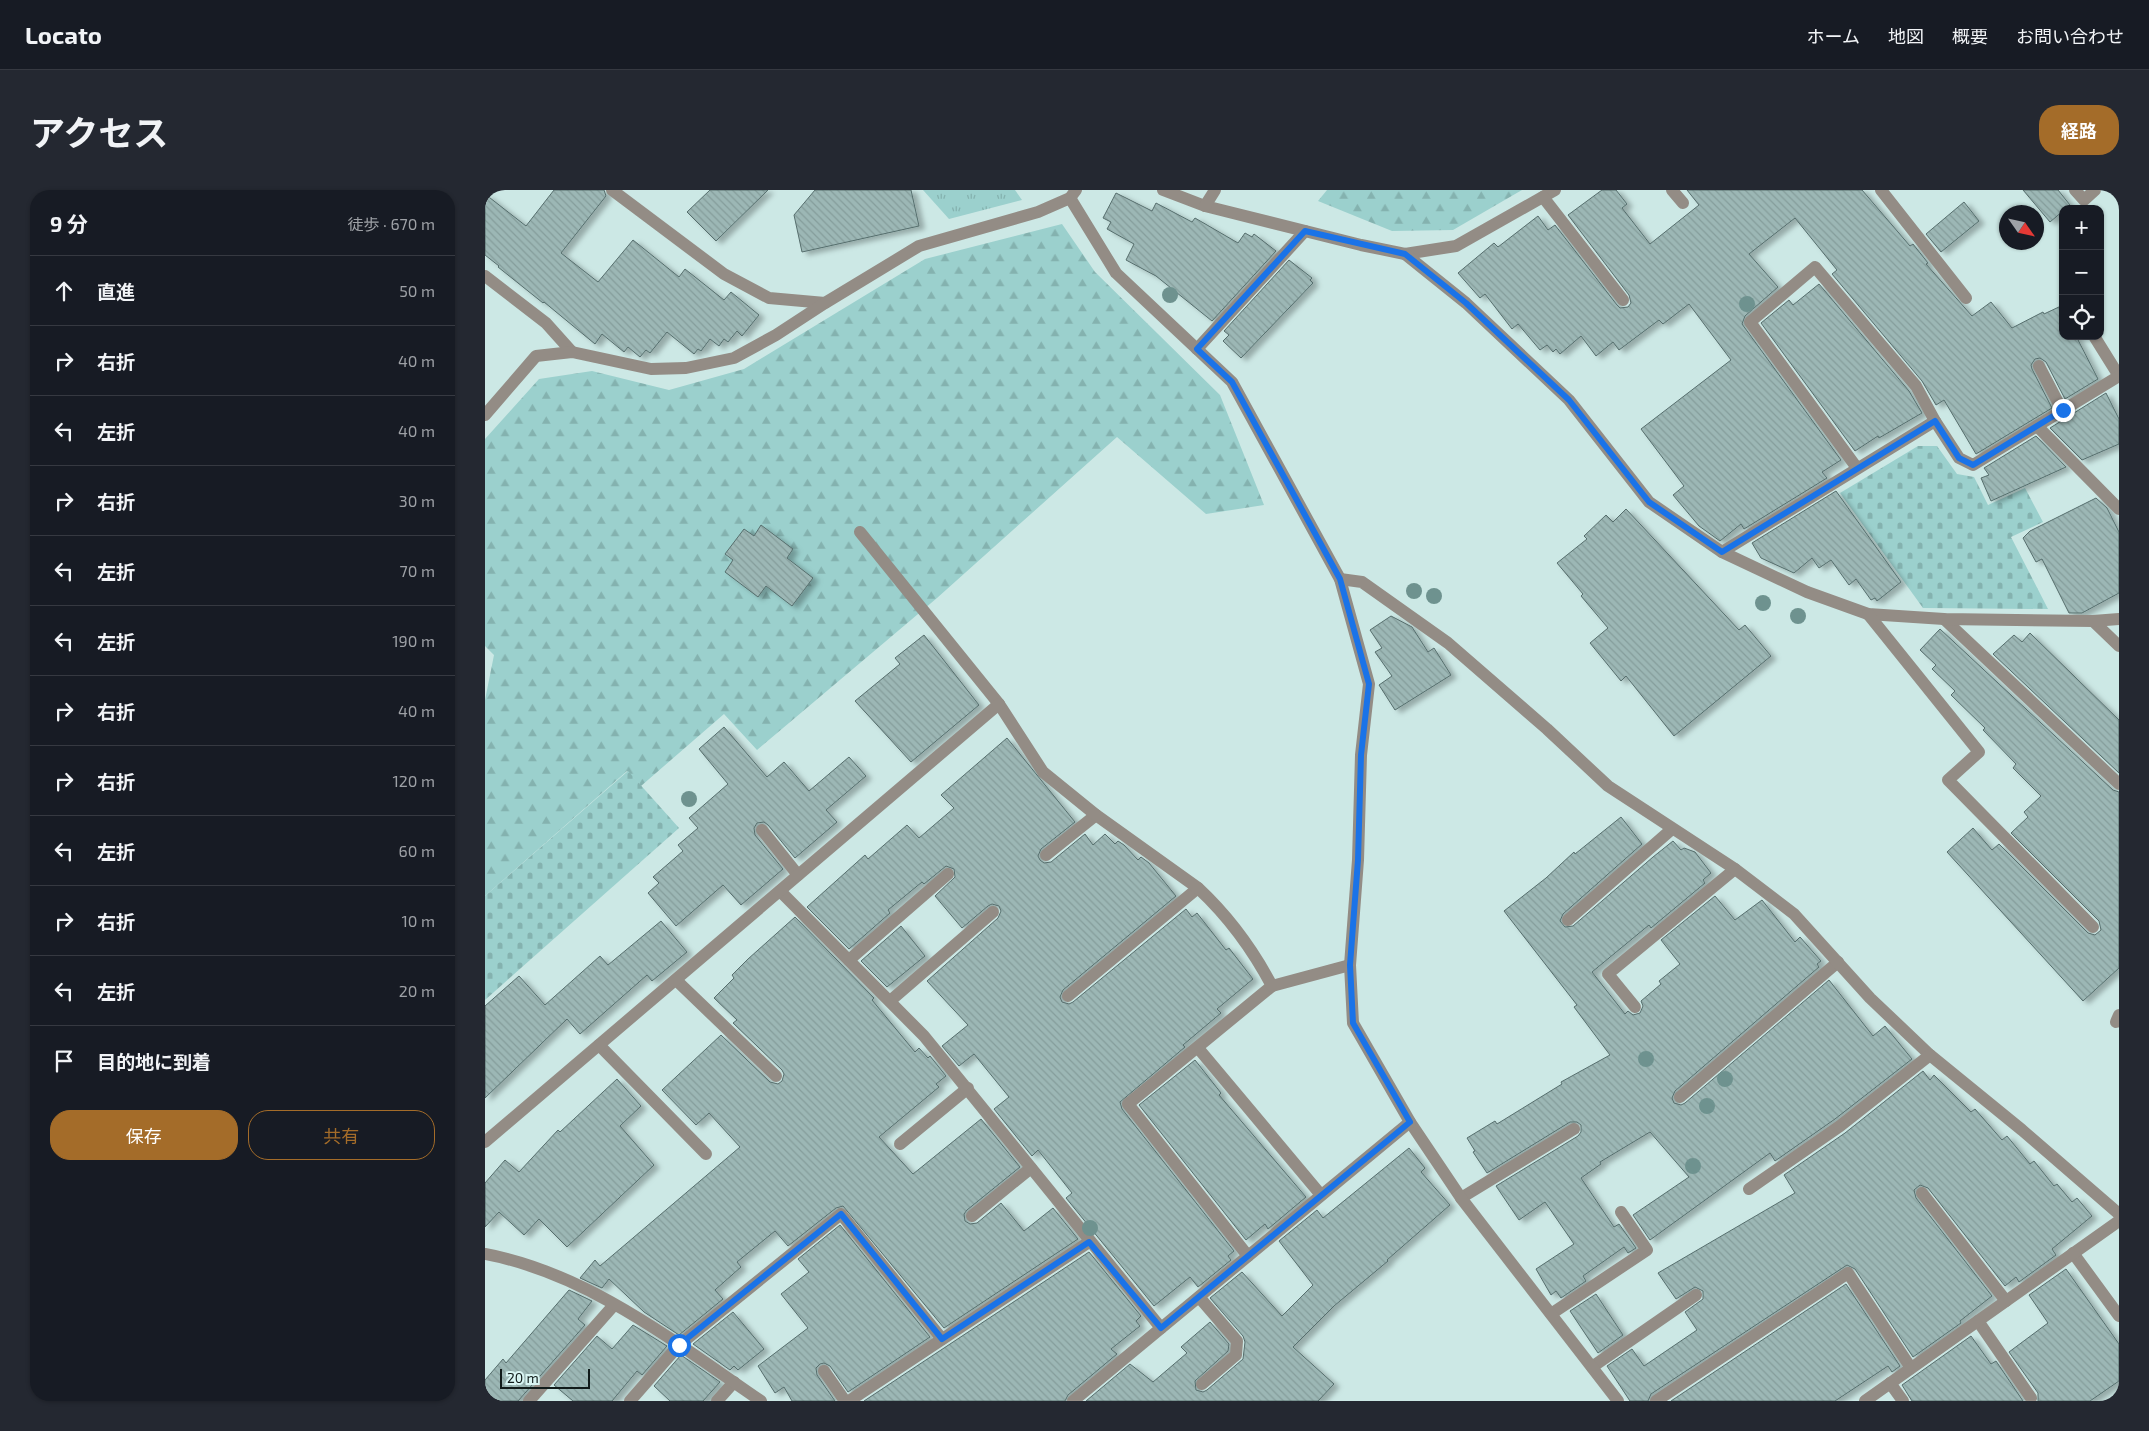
<!DOCTYPE html>
<html lang="ja">
<meta charset="utf-8">
<style>
:root{--surface:#171b24;--page:#242831;--text:#f1f3f6;--muted:#9ea1a6;--line:#363941;--accent:#a46c29}
body{margin:0;font-family:"Exo 2","Noto Sans JP",sans-serif;background:var(--page);color:var(--text)}
.controls{position:absolute;right:15px;top:15px;display:grid;overflow:hidden;border-radius:10px;box-shadow:0 1px 4px #0004}
.controls button{width:45px;height:45px;display:grid;place-items:center;padding:0;border:0;border-bottom:1px solid var(--line);background:var(--surface);color:var(--text);font:25px sans-serif}
.compass{position:absolute;left:1514px;top:15px;width:45px;height:45px;border-radius:50%;background:var(--surface);box-shadow:0 1px 4px #0004;rotate:124deg}
.scale{position:absolute;left:15px;bottom:12px;width:90px;box-sizing:border-box;padding-left:5px;border:2px solid #111b1a;border-top:0;font-size:14px;line-height:18px;white-space:nowrap;color:#111b1a;-webkit-text-stroke:4px #d9f5f3;paint-order:stroke}
.stop{position:absolute;width:15px;height:15px;margin:-11px;border:4px solid #1a73e8;border-radius:50%;background:#fff}
.stop.end{background:#1a73e8;border-color:#fff;box-shadow:0 1px 5px #0008}
.list{margin:0;padding:0;list-style:none}
h2{display:flex;justify-content:space-between;align-items:center;height:65px;margin:0;padding:0 20px;font-size:21px}
h2 small{font-size:16px;font-weight:400;color:var(--muted)}
.list li{display:grid;grid-template-columns:32px 1fr auto;gap:15px;align-items:center;box-sizing:border-box;height:70px;padding:0 20px;border-top:1px solid var(--line)}
.list b{display:block;font-size:19px;white-space:nowrap}
.list em{font-size:16px;font-style:normal;color:var(--muted)}
.actions{display:flex;gap:10px;padding:15px 20px}
.actions a{flex:1;padding:11px 0;border:1px solid var(--accent);border-radius:20px;text-align:center;font-size:18px;color:var(--accent)}
.actions .main{background:var(--accent);color:#fff}
.icon{flex:none;width:28px;height:28px;fill:none;stroke:currentColor;stroke-width:2;stroke-linecap:round;stroke-linejoin:round}
.map{position:relative;flex:none;width:1634px;height:1211px;overflow:hidden;border-radius:20px}
header{display:flex;align-items:center;gap:30px;box-sizing:border-box;height:70px;padding:0 25px;background:var(--surface);border-bottom:1px solid var(--line)}
header strong{font-size:24px}
nav{display:flex;gap:28px;margin-inline-start:auto;font-size:18px}
.intro{display:flex;align-items:center;justify-content:space-between;box-sizing:border-box;height:120px;padding:0 30px}
h1{margin:0;font-size:35px}
.button{padding:12px 22px;border-radius:20px;background:var(--accent);color:#fff;font-size:18px;font-weight:700}
main{display:flex;gap:30px;padding:0 30px}
aside{flex:1;background:var(--surface);border-radius:20px;box-shadow:0 1px 4px #0004}
.map>svg:first-child{display:block}
.grass{fill:url(#grass-tufts)}
.forest{fill:url(#forest-firs)}
.cemetery{fill:url(#cemetery-stones)}
.building{fill:url(#building-back-hatch);stroke:#566e6d;filter:url(#shadow)}
.lines{fill:none;stroke-linecap:round;stroke-linejoin:round}
.lane{stroke:#938c85;stroke-width:12}
.street{stroke:#938c85;stroke-width:12}
.tree{fill:#6e928f}
.route{stroke:#1a73e8;stroke-width:6}
</style>
<header>
<strong>Locato</strong>
<nav><a>ホーム</a><a>地図</a><a>概要</a><a>お問い合わせ</a></nav>
</header>
<div class="intro"><h1>アクセス</h1><a class="button">経路</a></div>
<main>
<aside>
<h2>9 分<small>徒歩 · 670 m</small></h2>
<ul class="list">
<li><svg class="icon" aria-label="ahead" viewBox="0 0 24 24"><path d="M12 20V5M6 11l6-6 6 6"/></svg><div><b>直進</b></div><em>50 m</em></li>
<li><svg class="icon" aria-label="right" viewBox="0 0 24 24"><path d="M7 20v-9h11M14 6l5 5-5 5"/></svg><div><b>右折</b></div><em>40 m</em></li>
<li><svg class="icon" aria-label="left" viewBox="0 0 24 24"><path d="M17 20v-9H6M10 6l-5 5 5 5"/></svg><div><b>左折</b></div><em>40 m</em></li>
<li><svg class="icon" aria-label="right" viewBox="0 0 24 24"><path d="M7 20v-9h11M14 6l5 5-5 5"/></svg><div><b>右折</b></div><em>30 m</em></li>
<li><svg class="icon" aria-label="left" viewBox="0 0 24 24"><path d="M17 20v-9H6M10 6l-5 5 5 5"/></svg><div><b>左折</b></div><em>70 m</em></li>
<li><svg class="icon" aria-label="left" viewBox="0 0 24 24"><path d="M17 20v-9H6M10 6l-5 5 5 5"/></svg><div><b>左折</b></div><em>190 m</em></li>
<li><svg class="icon" aria-label="right" viewBox="0 0 24 24"><path d="M7 20v-9h11M14 6l5 5-5 5"/></svg><div><b>右折</b></div><em>40 m</em></li>
<li><svg class="icon" aria-label="right" viewBox="0 0 24 24"><path d="M7 20v-9h11M14 6l5 5-5 5"/></svg><div><b>右折</b></div><em>120 m</em></li>
<li><svg class="icon" aria-label="left" viewBox="0 0 24 24"><path d="M17 20v-9H6M10 6l-5 5 5 5"/></svg><div><b>左折</b></div><em>60 m</em></li>
<li><svg class="icon" aria-label="right" viewBox="0 0 24 24"><path d="M7 20v-9h11M14 6l5 5-5 5"/></svg><div><b>右折</b></div><em>10 m</em></li>
<li><svg class="icon" aria-label="left" viewBox="0 0 24 24"><path d="M17 20v-9H6M10 6l-5 5 5 5"/></svg><div><b>左折</b></div><em>20 m</em></li>
<li><svg class="icon" aria-label="arrive" viewBox="0 0 24 24"><path d="M6 21V4h12l-3 4 3 4H6"/></svg><div><b>目的地に到着</b></div></li>
</ul>
<div class="actions"><a class="main">保存</a><a>共有</a></div>
</aside>
<div class="map">
<svg width="1634" height="1211" viewBox="0 0 1634 1211">
<defs>
<pattern id="grass-tufts" width="24" height="20" patternUnits="userSpaceOnUse" patternTransform="scale(1.25)"><rect width="24" height="20" fill="#9bd0cd"/><path d="M3 7l-1-3M5 7V3M7 7l1-3M15 17l-1-3M17 17v-4M19 17l1-3" fill="none" stroke="#84b2af"/></pattern>
<pattern id="forest-firs" width="22" height="20" patternUnits="userSpaceOnUse" patternTransform="scale(1.25)"><rect width="22" height="20" fill="#9bd0cd"/><path d="M5 1l3.5 6h-7zM16 11l3.5 6h-7z" fill="#84b2af"/></pattern>
<pattern id="cemetery-stones" width="16" height="16" patternUnits="userSpaceOnUse" patternTransform="scale(1.25)"><rect width="16" height="16" fill="#9bd0cd"/><path d="M2 7V4a2 2 0 0 1 4 0v3zM10 15v-3a2 2 0 0 1 4 0v3z" fill="#84b2af"/></pattern>
<pattern id="building-back-hatch" width="6" height="6" patternUnits="userSpaceOnUse" patternTransform="scale(1.25)"><rect width="6" height="6" fill="#9cb7b5"/><path d="M-1 5l2 2M0 0l6 6M5-1l2 2" fill="none" stroke="#859d9b"/></pattern>
<filter id="shadow"><feDropShadow dx="5.5" dy="3" stdDeviation="2.5" flood-color="#0004"/></filter>
</defs>
<rect width="100%" height="100%" fill="#cce8e5"/>
<polygon class="grass" points="438,0 530,0 537,10 464,29"/>
<g class="forest">
<polygon points="842,0 1037,0 968,40 907,41 833,11"/>
<polygon points="577,34 610,82 735,205 779,315 721,324 632,247 452,408 272,560 239,524 156,596 142,581 0,706 0,510 9,465 0,456 0,249 54,189 107,181 184,200 259,179 440,69"/>
</g>
<g class="cemetery">
<polygon points="1433,256 1452,256 1472,284 1489,287 1503,315 1540,298 1558,332 1526,347 1563,419 1438,418 1355,303"/>
<polygon points="143,581 194,638 0,810 0,706"/>
</g>
<g class="building">
<polygon points="69,0 119,0 121,6 76,63 113,92 148,50 194,87 200,79 239,110 246,102 274,125 257,146 252,141 243,152 239,149 234,156 225,149 216,161 213,159 209,164 182,142 165,163 161,160 155,167 143,157 139,162 117,144 110,154 59,112 58,113 13,77 14,76 0,65 0,4 41,36"/>
<polygon points="225,0 283,0 231,51 202,22"/>
<polygon points="330,0 426,0 434,36 317,62 309,25"/>
<polygon points="1117,0 1131,0 1142,14 1137,18 1165,54 1214,15 1202,0 1377,0 1425,56 1428,54 1443,73 1441,74 1487,126 1506,112 1527,138 1558,122 1559,124 1576,116 1578,120 1578,146 1591,146 1613,189 1580,209 1561,172 1555,168 1550,169 1546,175 1547,179 1567,218 1491,264 1459,210 1451,215 1437,191 1347,84 1352,80 1310,28 1264,64 1293,97 1260,126 1257,134 1356,270 1337,282 1342,288 1259,339 1256,334 1235,351 1214,336 1188,305 1199,296 1156,239 1246,170 1204,114 1178,134 1174,130 1134,160 1128,152 1111,166 1096,146 1075,164 1071,159 1068,162 1062,155 1055,160 1033,134 1027,139 1000,104 995,108 973,83 1009,53 1013,57 1053,26 1063,40 1070,35 1132,115 1135,118 1143,117 1146,113 1144,105 1083,25"/>
<polygon points="1538,0 1573,0 1585,15 1578,19 1578,21 1565,32"/>
<polygon points="631,3 667,21 671,13 707,32 710,28 753,53 760,43 767,47 769,44 791,61 727,131 671,86 641,70 649,54 622,39 626,32 618,28"/>
<polygon points="1479,12 1494,31 1456,62 1441,44"/>
<polygon points="804,70 827,88 825,90 828,93 756,168 738,151 744,145 739,141"/>
<polygon points="1334,94 1424,201 1437,223 1394,248 1393,246 1370,261 1276,133 1304,110 1308,115"/>
<polygon points="1621,203 1634,229 1634,254 1597,270 1565,238"/>
<polygon points="1551,246 1581,277 1506,311 1496,288 1504,285 1499,278"/>
<polygon points="1351,301 1416,392 1392,411 1390,408 1386,410 1371,389 1364,395 1346,370 1334,378 1327,368 1309,383 1276,368 1267,353"/>
<polygon points="1611,308 1622,318 1634,342 1634,403 1597,423 1584,423 1557,369 1551,372 1538,348 1545,341"/>
<polygon points="1141,319 1254,440 1260,435 1286,466 1189,546 1141,486 1136,491 1105,453 1123,438 1096,406 1098,404 1072,373 1102,349 1099,346 1121,325 1128,332"/>
<polygon points="276,335 308,359 302,368 328,388 307,416 281,396 273,407 240,382 248,370 240,364 259,339 269,346"/>
<polygon points="906,426 927,437 943,462 949,458 966,485 910,520 894,495 907,486 890,462 897,458 885,440"/>
<polygon points="1455,439 1628,600 1634,602 1634,778 1598,811 1462,662 1488,638 1507,660 1514,654 1603,743 1610,745 1616,740 1614,731 1526,643 1543,627 1539,622 1556,606 1528,578 1531,574 1498,540 1500,538 1466,505 1470,501 1447,479 1451,475 1435,460"/>
<polygon points="1545,443 1634,530 1634,583 1508,464 1529,445 1537,452"/>
<polygon points="439,445 494,515 426,572 370,511 415,474 410,468"/>
<polygon points="239,537 282,587 299,572 324,601 364,567 381,586 341,620 352,632 310,668 283,635 279,632 272,633 269,638 270,645 298,679 256,715 238,695 191,736 163,703 174,693 168,687 198,661 193,655 213,638 204,628 243,594 214,559"/>
<polygon points="522,548 590,632 556,659 553,666 555,670 559,673 566,672 600,644 608,655 620,644 630,654 633,651 639,655 653,670 656,667 664,673 691,706 578,800 575,807 577,812 584,814 588,812 701,719 707,727 712,723 741,760 744,758 768,789 732,819 736,823 698,855 700,857 635,912 637,919 749,1061 743,1066 746,1070 713,1097 705,1087 669,1116 581,1008 587,1003 553,960 547,966 509,919 524,907 489,864 474,876 457,856 483,835 442,791 513,728 516,721 514,716 507,714 503,716 477,738 450,706 470,687 469,679 461,676 439,694 437,692 403,720 405,723 364,759 322,717 380,665 383,669 422,635 434,648 469,618 456,605"/>
<polygon points="1136,627 1157,654 1078,724 1075,731 1080,737 1088,736 1168,667 1188,651 1196,660 1199,658 1210,662 1226,683 1218,690 1220,693 1166,738 1164,735 1107,782 1140,824 1143,821 1148,825 1155,823 1158,816 1156,811 1176,794 1174,791 1195,774 1176,750 1230,706 1250,730 1277,710 1310,752 1315,747 1336,771 1332,774 1334,777 1190,901 1187,908 1189,913 1196,915 1200,913 1344,790 1388,846 1400,836 1427,869 1350,929 1290,971 1285,963 1165,1050 1148,1025 1204,987 1165,942 1115,972 1116,974 1096,988 1129,1037 1134,1034 1151,1058 1143,1063 1139,1057 1098,1086 1101,1091 1076,1108 1071,1101 1066,1105 1051,1079 1089,1054 1060,1012 1034,1030 1011,996 1093,946 1096,942 1096,935 1092,932 1085,932 1002,983 988,962 990,961 982,948 1010,931 1012,934 1077,894 1076,892 1125,865 1089,817 1092,815 1019,721 1061,688 1089,662 1090,664"/>
<polygon points="310,727 389,808 387,810 430,862 434,858 443,868 445,866 461,886 451,894 454,897 394,947 428,984 496,929 535,977 482,1020 479,1024 480,1031 485,1034 492,1033 516,1013 539,1041 568,1018 593,1049 459,1138 358,1016 351,1018 303,1056 290,1041 252,1072 256,1077 230,1100 238,1109 194,1145 159,1122 124,1089 117,1098 95,1088 110,1070 115,1076 255,957 224,923 211,935 177,900 236,845 285,892 293,894 297,891 299,884 297,880 248,833 252,830 229,808 249,788 247,785 263,769"/>
<polygon points="176,731 202,762 167,791 162,785 95,844 82,829 0,908 0,816 34,786 60,815 115,766 123,775"/>
<polygon points="416,736 440,766 402,797 376,771"/>
<polygon points="710,870 736,903 734,905 821,1007 783,1039 780,1034 761,1050 654,915"/>
<polygon points="1438,881 1445,890 1449,885 1486,922 1490,919 1517,950 1522,946 1545,974 1549,971 1569,996 1572,994 1587,1012 1592,1008 1607,1026 1567,1059 1571,1065 1534,1092 1531,1087 1520,1096 1443,998 1435,995 1429,1000 1431,1008 1507,1106 1475,1131 1476,1133 1428,1167 1370,1079 1362,1075 1166,1204 1163,1211 1145,1211 1122,1176 1147,1159 1159,1176 1212,1140 1200,1122 1218,1109 1218,1101 1210,1097 1191,1109 1173,1083 1310,1003 1299,985 1360,943"/>
<polygon points="132,889 156,916 135,936 169,975 82,1057 54,1029 39,1045 14,1022 0,1037 0,993 20,970 34,982 73,940 75,942"/>
<polygon points="924,958 940,978 936,982 965,1015 902,1070 903,1071 849,1116 808,1157 849,1194 833,1211 601,1211 645,1174 668,1192 702,1163 696,1157 725,1132 744,1154 743,1161 710,1191 711,1200 718,1202 722,1200 758,1169 760,1152 758,1146 725,1108 757,1082 797,1126 828,1095 794,1051 832,1020 838,1028"/>
<polygon points="355,1035 445,1147 363,1202 345,1176 339,1173 335,1174 331,1178 332,1185 350,1211 307,1211 299,1197 290,1203 273,1176 323,1138 296,1104 324,1082 313,1069"/>
<polygon points="604,1062 656,1126 651,1131 655,1136 626,1159 632,1164 583,1205 580,1211 379,1211"/>
<polygon points="1581,1079 1634,1154 1634,1191 1605,1211 1553,1211 1553,1203 1524,1162 1563,1133 1544,1105"/>
<polygon points="1361,1094 1415,1176 1407,1182 1403,1176 1350,1211 1186,1211"/>
<polygon points="84,1100 107,1111 93,1129 100,1135 33,1211 0,1211 0,1190 18,1169 21,1173"/>
<polygon points="1111,1104 1138,1145 1113,1163 1085,1121"/>
<polygon points="248,1122 279,1159 253,1180 249,1176 245,1180 208,1154"/>
<polygon points="148,1135 182,1156 157,1185 152,1181 127,1211 88,1211 69,1195 112,1146 127,1159"/>
<polygon points="1486,1146 1506,1174 1511,1171 1538,1211 1427,1211 1417,1195"/>
<polygon points="196,1165 235,1192 218,1211 185,1211 169,1196"/>
</g>
<g class="lines">
<g class="lane">
<polyline points="1187,0 1198,13"/>
<polyline points="1396,0 1481,108"/>
<polyline points="1590,0 1599,10 1610,0"/>
<polyline points="1609,146 1634,186"/>
<polyline points="1554,176 1577,220"/>
<polyline points="1552,236 1634,319"/>
<polyline points="1372,278 1265,132 1330,77 1431,196 1450,231"/>
<polyline points="1459,429 1634,594"/>
<polyline points="1608,431 1634,456"/>
<polyline points="277,640 313,685"/>
<polyline points="561,665 611,625"/>
<polyline points="1083,730 1187,639"/>
<polyline points="364,770 463,684"/>
<polyline points="191,790 291,886"/>
<polyline points="583,806 713,698"/>
<polyline points="405,811 508,722"/>
<polyline points="1150,817 1123,784 1250,679"/>
<polyline points="1631,832 1634,825"/>
<polyline points="114,855 221,964"/>
<polyline points="713,858 836,1005"/>
<polyline points="1195,907 1353,772"/>
<polyline points="415,954 483,898"/>
<polyline points="1437,1003 1521,1111"/>
<polyline points="976,1008 1089,939"/>
<polyline points="487,1026 546,978"/>
<polyline points="1588,1063 1634,1126"/>
<polyline points="763,1066 643,914 787,796"/>
<polyline points="714,1107 752,1151 751,1165 717,1194"/>
<polyline points="1066,1124 1162,1060 1136,1022"/>
<polyline points="1493,1131 1546,1208"/>
<polyline points="1107,1177 1211,1105"/>
<polyline points="339,1181 360,1211"/>
<polyline points="1405,1193 1418,1211"/>
<polyline points="44,1211 129,1115"/>
<polyline points="145,1211 194,1155 356,1024 457,1149"/>
<polyline points="232,1211 249,1192"/>
<polyline points="1171,1211 1363,1083 1426,1178"/>
</g>
<g class="street">
<polyline points="127,0 239,84 284,108 340,113"/>
<polyline points="678,0 720,16 876,55 920,64 971,56 1070,0"/>
<polyline points="1058,7 1138,110"/>
<polyline points="585,8 631,83 747,192 855,389 884,494 876,565 873,670 865,775 868,833 925,932 976,1008 1133,1211"/>
<polyline points="720,16 730,0"/>
<polyline points="920,64 981,113 1084,210 1164,312 1237,362 1322,402 1383,424 1459,429 1608,431 1634,429"/>
<polyline points="0,86 61,133 87,162"/>
<polyline points="712,159 820,41"/>
<polyline points="0,225 51,166 87,162 166,179 201,178 249,168 291,145 340,113 434,56 553,22 585,8 591,0"/>
<path d="M375,342L514,514L558,582L611,625L713,698C742,725 768,760 787,796L865,775"/>
<polyline points="1237,362 1450,231 1474,268 1488,275 1634,186"/>
<polyline points="855,389 877,392 963,453 1062,539 1123,596 1250,679 1309,724 1385,808 1445,865 1537,940 1634,1024"/>
<polyline points="1383,424 1494,562 1463,590 1608,737"/>
<polyline points="295,701 439,846 676,1138"/>
<polyline points="0,952 514,514"/>
<polyline points="1264,999 1355,936 1445,865"/>
<path d="M0,1064C103,1083 191,1153 276,1211"/>
<polyline points="364,1211 604,1052"/>
<polyline points="588,1211 925,932"/>
<polyline points="1380,1211 1634,1031"/>
</g>
</g>
<g class="tree">
<circle cx="685" cy="105" r="8"/>
<circle cx="1262" cy="114" r="8"/>
<circle cx="929" cy="401" r="8"/>
<circle cx="949" cy="406" r="8"/>
<circle cx="1278" cy="413" r="8"/>
<circle cx="1313" cy="426" r="8"/>
<circle cx="204" cy="609" r="8"/>
<circle cx="1161" cy="869" r="8"/>
<circle cx="1240" cy="889" r="8"/>
<circle cx="1222" cy="916" r="8"/>
<circle cx="1208" cy="976" r="8"/>
<circle cx="605" cy="1038" r="8"/>
</g>
<g class="lines">
<polyline class="route" points="194,1155 356,1024 457,1149 604,1052 676,1138 925,932 868,833 865,775 873,670 876,565 884,494 855,389 747,192 712,159 820,41 920,64 981,113 1084,210 1164,312 1237,362 1450,231 1474,268 1488,275 1578,220"/>
</g>
</svg>
<div class="controls">
<button>+</button>
<button>−</button>
<button><svg class="icon" aria-label="locate" viewBox="0 0 24 24"><circle cx="12" cy="12" r="6"/><path d="M12 2v4M12 18v4M2 12h4M18 12h4"/></svg></button>
</div>
<svg class="compass" viewBox="-18 -18 36 36"><path d="M0-13l5 13h-10z" fill="#e53935"/><path d="M0 13l5-13h-10z" fill="#9ea1a6"/></svg>
<div class="scale">20 m</div>
<div class="stop" style="left:194px;top:1155px"></div>
<div class="stop end" style="left:1578px;top:220px"></div>
</div>
</main>
